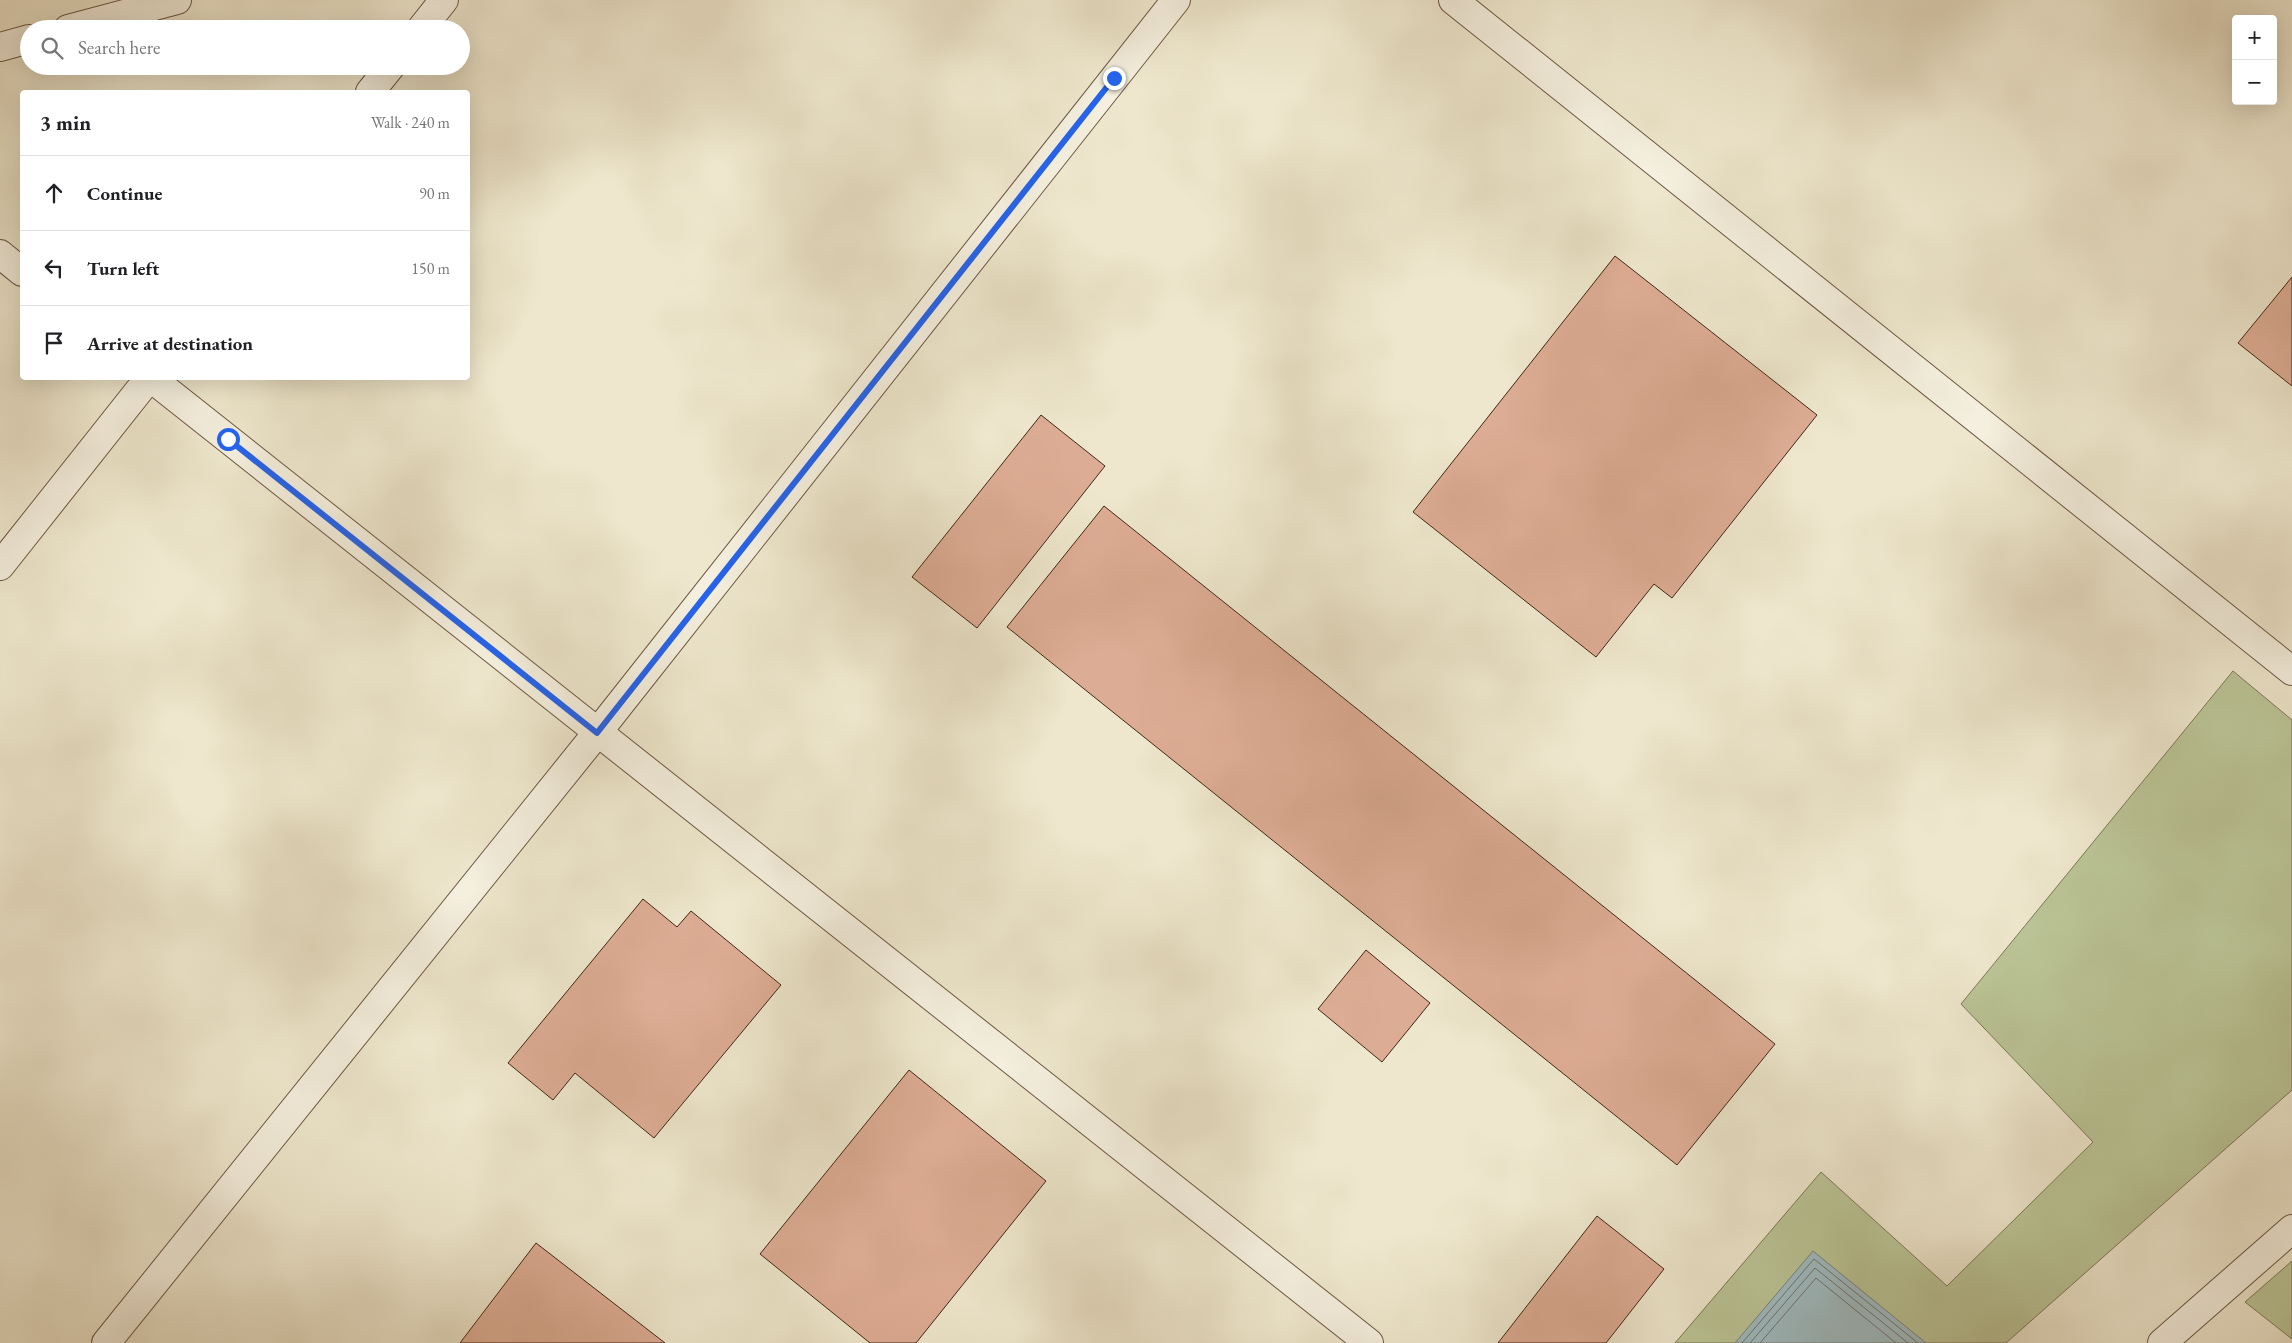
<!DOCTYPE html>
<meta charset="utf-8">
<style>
:root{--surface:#fff;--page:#f6f6f6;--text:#202124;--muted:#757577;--line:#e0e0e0}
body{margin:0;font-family:"EB Garamond",serif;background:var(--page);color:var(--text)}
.controls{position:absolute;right:15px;top:15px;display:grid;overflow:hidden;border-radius:5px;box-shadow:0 5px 20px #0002}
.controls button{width:45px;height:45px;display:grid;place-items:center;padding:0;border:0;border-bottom:1px solid var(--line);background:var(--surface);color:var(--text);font:25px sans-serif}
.stop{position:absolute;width:15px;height:15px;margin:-11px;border:4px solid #2563eb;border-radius:50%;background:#fff}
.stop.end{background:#2563eb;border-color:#fff;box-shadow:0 1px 5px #0008}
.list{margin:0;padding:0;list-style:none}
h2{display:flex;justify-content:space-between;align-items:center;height:65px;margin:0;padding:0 20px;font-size:21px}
h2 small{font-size:16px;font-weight:400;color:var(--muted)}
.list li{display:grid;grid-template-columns:32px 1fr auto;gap:15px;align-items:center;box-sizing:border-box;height:75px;padding:0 20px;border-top:1px solid var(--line)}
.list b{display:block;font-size:19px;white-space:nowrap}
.list em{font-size:16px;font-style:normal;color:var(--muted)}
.icon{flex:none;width:28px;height:28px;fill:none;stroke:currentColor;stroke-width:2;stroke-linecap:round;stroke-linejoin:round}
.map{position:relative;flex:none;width:2292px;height:1343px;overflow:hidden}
.search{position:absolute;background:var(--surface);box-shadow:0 5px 20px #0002;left:20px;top:20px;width:450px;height:55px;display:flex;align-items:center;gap:12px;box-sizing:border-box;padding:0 18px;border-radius:28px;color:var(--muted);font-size:19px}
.panel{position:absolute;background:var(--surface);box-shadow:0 5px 20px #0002;left:20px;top:90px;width:450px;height:290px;border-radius:5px}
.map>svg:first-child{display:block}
.green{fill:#bbc597;stroke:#7e7656}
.water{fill:#9fbcc3;stroke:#7a807d}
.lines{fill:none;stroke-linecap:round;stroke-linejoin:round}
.shore{stroke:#70726c;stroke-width:1}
.building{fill:#ddac94;stroke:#422715}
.minor-casing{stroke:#6d5743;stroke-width:30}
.minor{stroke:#f4efde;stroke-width:28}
.route{stroke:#2563eb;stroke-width:6}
</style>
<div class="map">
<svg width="2292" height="1343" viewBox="0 0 2292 1343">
<rect width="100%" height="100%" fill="#eee7cd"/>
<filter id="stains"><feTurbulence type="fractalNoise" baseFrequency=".004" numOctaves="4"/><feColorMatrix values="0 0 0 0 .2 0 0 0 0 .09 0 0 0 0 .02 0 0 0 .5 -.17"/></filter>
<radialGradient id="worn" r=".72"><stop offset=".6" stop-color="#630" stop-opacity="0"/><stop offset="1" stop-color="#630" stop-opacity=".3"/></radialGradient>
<g class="green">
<polygon points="2233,671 2292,720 2292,1090 2006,1343 1675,1343 1821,1172 1947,1286 2093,1142 1961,1004"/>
<polygon points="2292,1261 2292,1339 2245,1302"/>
</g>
<polygon class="water" points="1813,1251 1926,1343 1735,1343"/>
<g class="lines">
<g class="shore">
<polyline points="1742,1343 1814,1259 1918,1343"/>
<polyline points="1750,1343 1815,1268 1908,1343"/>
<polyline points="1760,1343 1816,1278 1896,1343"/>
</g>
</g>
<g class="building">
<polygon points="1615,256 1817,415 1672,598 1654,584 1596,657 1413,512"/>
<polygon points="2292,277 2292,386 2238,343"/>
<polygon points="1041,415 1105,466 977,628 912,577"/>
<polygon points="1104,506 1775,1044 1677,1165 1007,627"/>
<polygon points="643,899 677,927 691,911 781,985 654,1138 575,1073 553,1100 508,1063"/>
<polygon points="1366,950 1430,1003 1382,1062 1318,1009"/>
<polygon points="909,1070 1046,1181 916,1343 870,1343 760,1254"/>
<polygon points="1597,1216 1664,1269 1606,1343 1498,1343"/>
<polygon points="536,1243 665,1343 460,1343"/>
</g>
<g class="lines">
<defs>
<g id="minor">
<polyline points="1453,0 2292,671"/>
<polyline points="68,29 177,0"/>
<polyline points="421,29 444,0"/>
<polyline points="0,47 29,39"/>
<polyline points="370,92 391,66"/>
<polyline points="0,254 22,272"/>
<polyline points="151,378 1369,1343"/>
<polyline points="0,566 149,378"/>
<polyline points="106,1343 597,733 1176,0"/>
<polyline points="2162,1343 2292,1229"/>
</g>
</defs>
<use href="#minor" class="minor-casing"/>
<use href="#minor" class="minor"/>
</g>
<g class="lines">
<polyline class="route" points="228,439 597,733 1114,78"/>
</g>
<rect width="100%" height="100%" filter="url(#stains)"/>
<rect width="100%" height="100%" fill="url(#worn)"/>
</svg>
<div class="controls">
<button>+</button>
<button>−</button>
</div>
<div class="stop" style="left:228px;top:439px"></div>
<div class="stop end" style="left:1114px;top:78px"></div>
<div class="search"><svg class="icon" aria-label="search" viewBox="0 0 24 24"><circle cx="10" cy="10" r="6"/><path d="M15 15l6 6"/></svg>Search here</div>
<section class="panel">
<h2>3 min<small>Walk · 240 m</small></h2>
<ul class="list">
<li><svg class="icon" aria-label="ahead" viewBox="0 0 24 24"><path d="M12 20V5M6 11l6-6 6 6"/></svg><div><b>Continue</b></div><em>90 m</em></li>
<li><svg class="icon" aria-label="left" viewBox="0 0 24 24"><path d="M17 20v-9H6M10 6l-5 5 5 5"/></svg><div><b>Turn left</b></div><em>150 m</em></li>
<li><svg class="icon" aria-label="arrive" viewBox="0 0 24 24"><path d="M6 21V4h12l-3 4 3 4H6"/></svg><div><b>Arrive at destination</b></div></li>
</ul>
</section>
</div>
